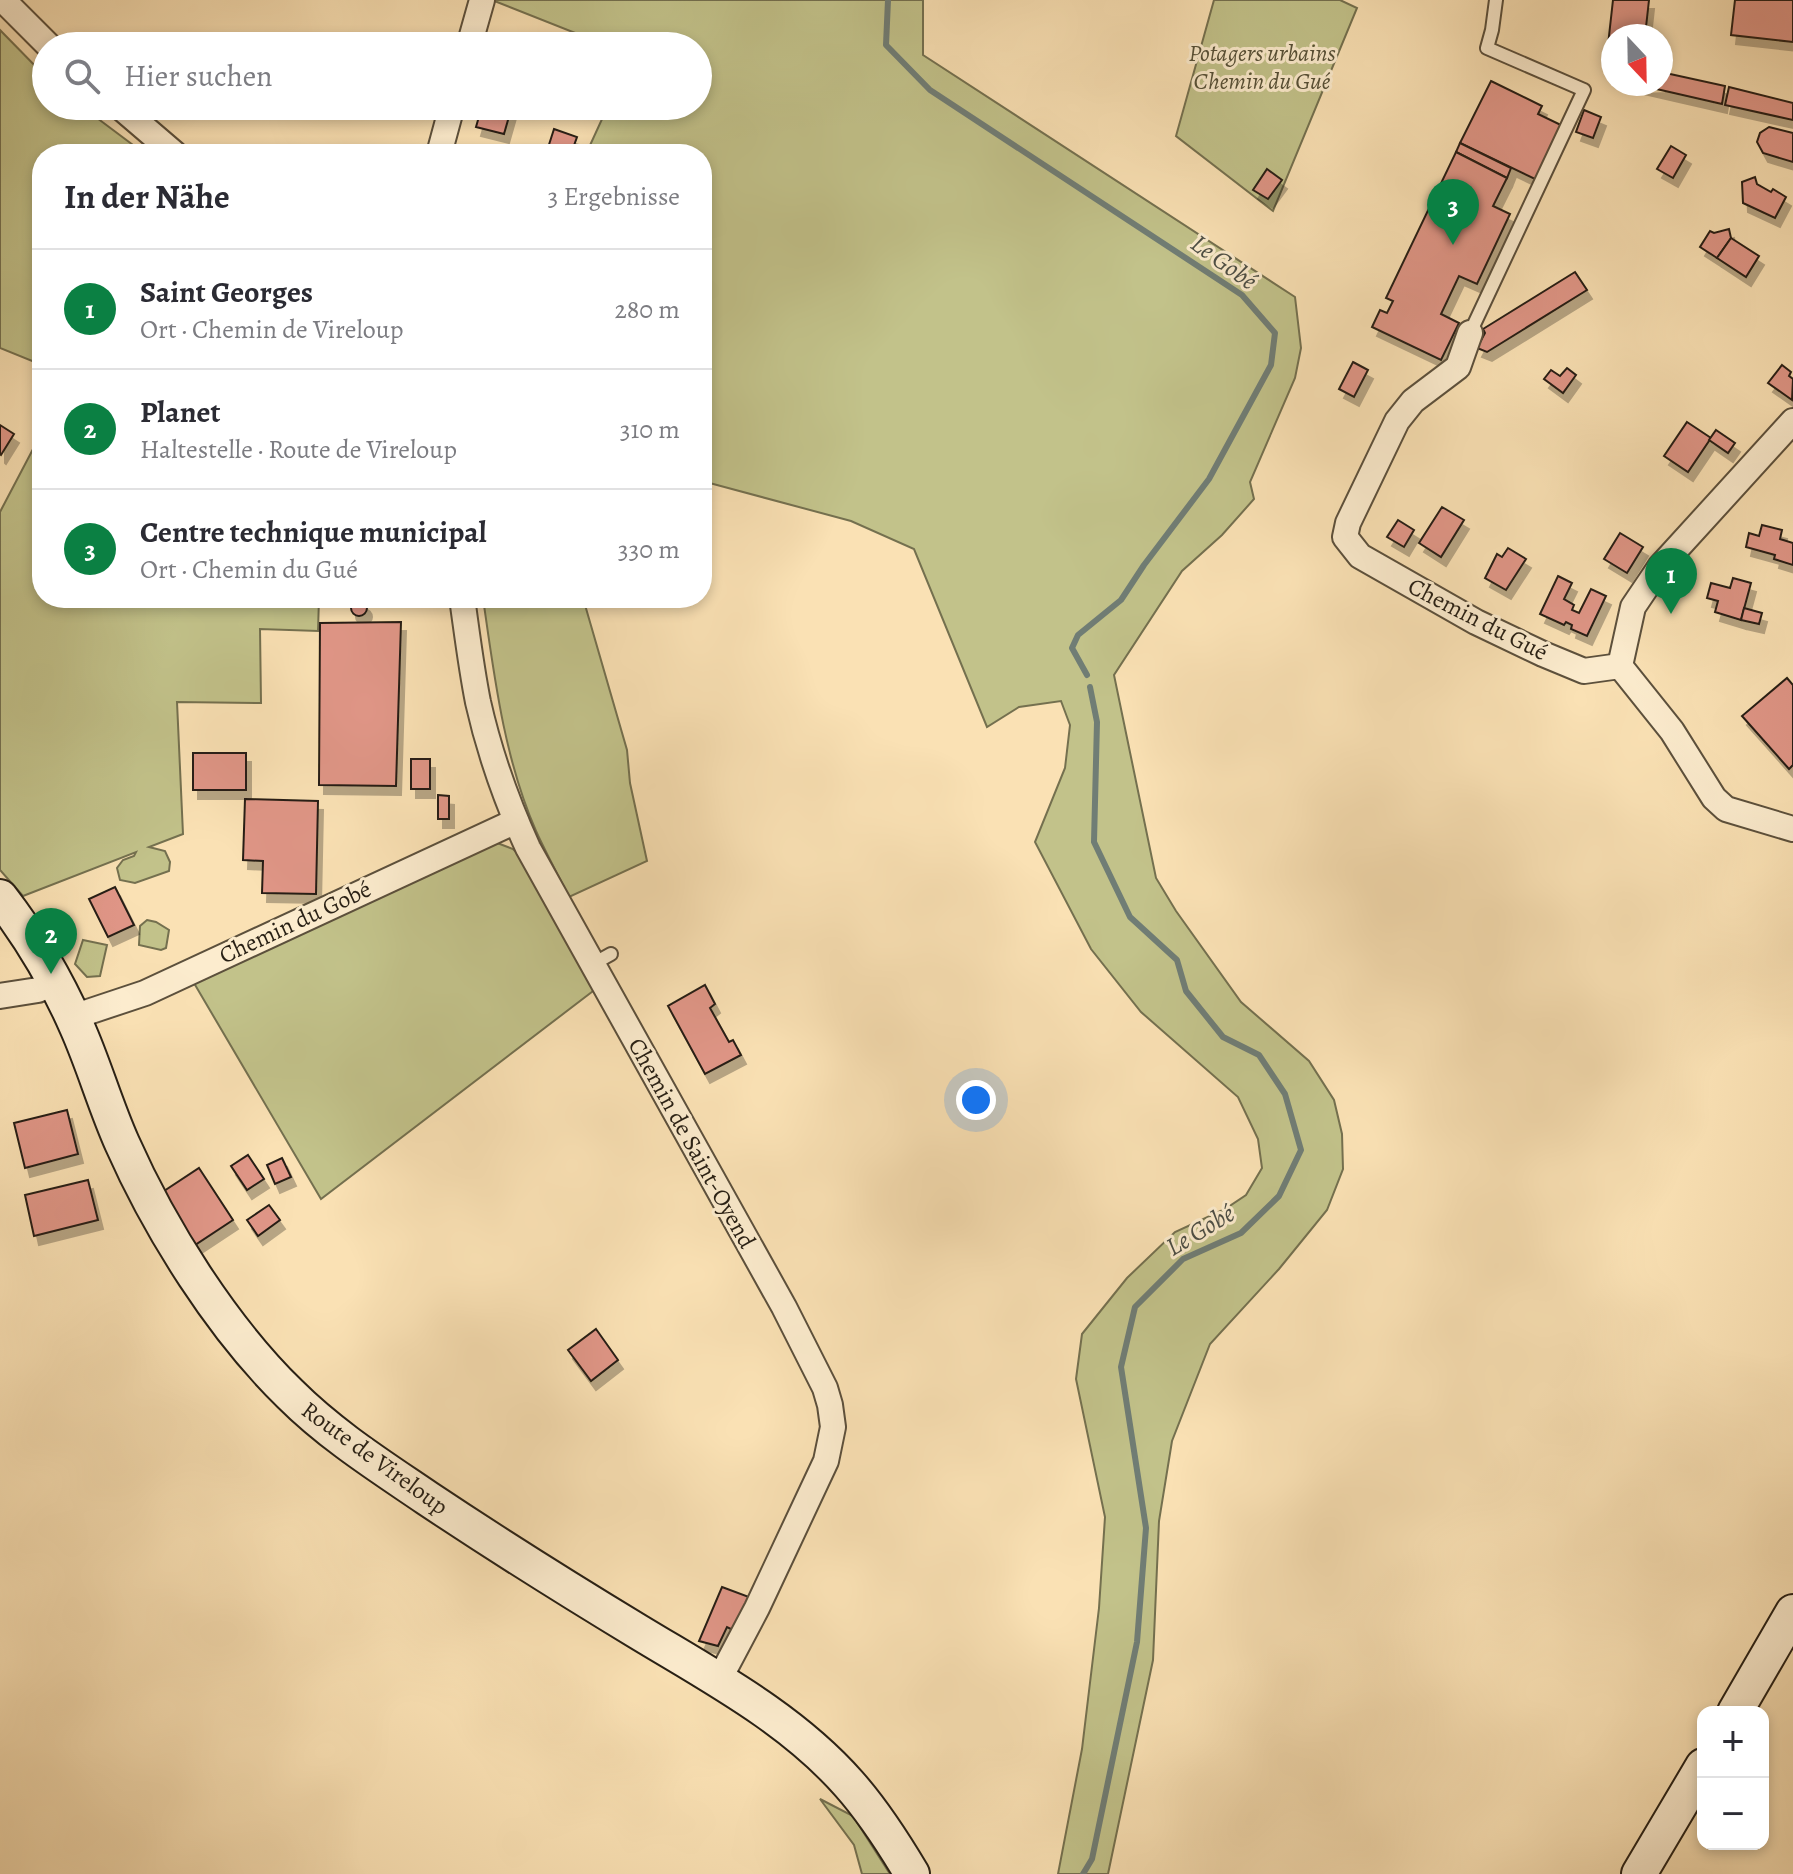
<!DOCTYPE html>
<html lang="de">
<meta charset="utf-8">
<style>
:root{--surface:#fff;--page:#f2f2f3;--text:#2b2b33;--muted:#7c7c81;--line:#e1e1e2;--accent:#0b8043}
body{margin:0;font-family:Alegreya,serif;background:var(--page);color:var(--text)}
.controls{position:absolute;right:24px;bottom:24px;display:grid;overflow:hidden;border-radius:16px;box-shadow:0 4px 12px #0003}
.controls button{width:72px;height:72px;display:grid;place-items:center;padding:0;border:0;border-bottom:2px solid var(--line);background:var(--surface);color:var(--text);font:40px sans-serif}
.compass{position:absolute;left:1601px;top:24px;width:72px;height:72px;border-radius:50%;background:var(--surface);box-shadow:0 4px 12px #0003;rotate:158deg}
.you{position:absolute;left:976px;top:1100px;width:28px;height:28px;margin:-20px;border:6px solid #fff;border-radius:50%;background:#1a73e8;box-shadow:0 0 0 12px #1a73e833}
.badge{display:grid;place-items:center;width:52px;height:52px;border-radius:50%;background:var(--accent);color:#fff;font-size:26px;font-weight:700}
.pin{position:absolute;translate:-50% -66px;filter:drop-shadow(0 2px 4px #0008)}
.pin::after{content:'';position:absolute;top:42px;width:28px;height:24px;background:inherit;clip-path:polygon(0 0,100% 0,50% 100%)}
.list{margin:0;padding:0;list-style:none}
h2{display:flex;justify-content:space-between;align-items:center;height:104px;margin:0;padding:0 32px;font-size:34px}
h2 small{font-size:26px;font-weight:400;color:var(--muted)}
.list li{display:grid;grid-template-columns:52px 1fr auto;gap:24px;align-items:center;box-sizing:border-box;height:120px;padding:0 32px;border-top:2px solid var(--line)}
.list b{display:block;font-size:30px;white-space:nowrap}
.list p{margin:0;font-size:26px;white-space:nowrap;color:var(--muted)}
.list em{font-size:26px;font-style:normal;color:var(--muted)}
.icon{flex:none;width:44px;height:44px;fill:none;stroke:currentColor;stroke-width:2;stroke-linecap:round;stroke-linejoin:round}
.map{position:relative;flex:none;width:1793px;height:1874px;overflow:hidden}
.search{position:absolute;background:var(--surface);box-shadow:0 4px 12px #0003;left:32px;top:32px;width:680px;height:88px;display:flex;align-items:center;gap:20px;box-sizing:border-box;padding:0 28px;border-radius:44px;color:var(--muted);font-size:30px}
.panel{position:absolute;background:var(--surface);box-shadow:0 4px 12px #0003;left:32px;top:144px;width:680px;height:464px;border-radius:32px}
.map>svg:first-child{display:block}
.green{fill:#c2c28a;stroke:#74704f;stroke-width:2}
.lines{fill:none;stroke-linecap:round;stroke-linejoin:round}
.stream{stroke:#707d75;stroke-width:6}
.building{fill:#e09687;stroke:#271f14;stroke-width:2;filter:url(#shadow)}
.lane-casing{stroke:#5c503c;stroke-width:16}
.street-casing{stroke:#5c503c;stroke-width:28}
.secondary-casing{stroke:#271f14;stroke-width:38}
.lane{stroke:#fcecce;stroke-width:12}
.street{stroke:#fcecce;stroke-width:24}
.secondary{stroke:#fcecce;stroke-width:34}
.labels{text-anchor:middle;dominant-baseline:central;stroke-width:6;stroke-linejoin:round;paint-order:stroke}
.park-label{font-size:24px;font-style:italic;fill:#565037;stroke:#fcecce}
.street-label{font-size:24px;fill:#271f14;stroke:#fcecce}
.water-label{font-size:26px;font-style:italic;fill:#4c4e45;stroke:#fcecce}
</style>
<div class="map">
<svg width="1793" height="1874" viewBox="0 0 1793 1874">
<defs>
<filter id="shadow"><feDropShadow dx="5" dy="9" stdDeviation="0" flood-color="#0004"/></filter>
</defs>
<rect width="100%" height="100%" fill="#fae1b4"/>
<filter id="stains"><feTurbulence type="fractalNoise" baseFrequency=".0025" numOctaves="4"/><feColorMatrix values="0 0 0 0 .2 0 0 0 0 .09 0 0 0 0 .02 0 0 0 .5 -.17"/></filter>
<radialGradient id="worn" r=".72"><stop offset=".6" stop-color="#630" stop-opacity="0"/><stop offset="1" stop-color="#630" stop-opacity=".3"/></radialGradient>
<g class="green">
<polygon points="492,0 923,0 923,55 1295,297 1301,348 1295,378 1250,482 1254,499 1222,535 1182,571 1114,675 1156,878 1176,911 1241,1002 1309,1061 1334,1100 1342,1134 1343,1169 1327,1210 1279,1269 1210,1344 1172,1441 1159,1521 1153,1660 1108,1874 1058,1874 1082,1749 1099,1608 1105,1517 1076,1379 1082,1334 1127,1278 1175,1232 1225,1209 1246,1195 1262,1168 1258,1139 1238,1097 1141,1012 1091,949 1035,842 1065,768 1070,725 1061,701 1019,707 987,727 914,549 851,521 702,481 702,154 586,154 608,106 698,106 698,46 608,46"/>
<polygon points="1214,0 1340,0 1357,8 1273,211 1176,136"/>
<polygon points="0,30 46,77 46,106 81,106 145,154 42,154 42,365 0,348"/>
<polygon points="42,432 42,598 319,598 318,631 260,629 261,703 177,702 183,834 149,847 165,851 170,862 169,871 135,883 120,880 117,868 123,860 134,856 136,852 23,896 0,870 0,512"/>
<path d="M483,598H583L627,750L630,783L647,861L569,897C558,875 546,853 536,831C504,758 494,675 483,598Z"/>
<polygon points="492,841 513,849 522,858 597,988 321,1199 191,978"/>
<polygon points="147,920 156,922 169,930 166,948 161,950 139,945 140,926"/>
<polygon points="83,940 107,945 100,976 87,977 75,964"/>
<polygon points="820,1799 853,1816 890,1874 862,1874 854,1845"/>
</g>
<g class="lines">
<g class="stream">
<polyline points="888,0 886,45 930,90 1242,295 1275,333 1271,365 1209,479 1144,565 1121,600 1078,635 1072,648 1087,675"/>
<polyline points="1083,1874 1092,1859 1137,1642 1146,1528 1121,1367 1135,1307 1183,1259 1241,1233 1279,1196 1301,1150 1285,1094 1259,1055 1223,1037 1186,991 1177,960 1130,917 1094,842 1097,722 1090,687"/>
</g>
</g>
<g class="building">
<polygon points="1613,0 1649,0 1645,36 1613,36 1613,56 1607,54"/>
<polygon points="1735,0 1793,0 1793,42 1731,35"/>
<polygon points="1661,72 1725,86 1722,104 1639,85 1661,84"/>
<polygon points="1491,81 1542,106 1538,114 1563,126 1537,180 1460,143"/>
<polygon points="1729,87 1793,103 1793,120 1725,105"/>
<polygon points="482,106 512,106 504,134 476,127"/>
<polygon points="1584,110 1601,117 1593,138 1576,132"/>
<polygon points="1769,127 1793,133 1793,162 1763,153 1757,142 1760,133"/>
<polygon points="554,129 577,137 572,151 565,149 564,154 546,154"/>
<polygon points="1460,143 1511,168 1507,178 1456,152"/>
<polygon points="1671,146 1686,155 1673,178 1657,169"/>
<polygon points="1456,152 1507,178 1493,206 1510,214 1477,284 1459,276 1441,314 1459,323 1441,360 1372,327 1380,310 1387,313 1393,301 1386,298"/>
<polygon points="1267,169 1282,180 1268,199 1253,190"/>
<polygon points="1755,177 1757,184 1771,192 1773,189 1786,197 1775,218 1743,203 1742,182"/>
<polygon points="1729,229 1731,238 1717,258 1700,247 1710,231 1714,233"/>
<polygon points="1731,238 1759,256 1746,277 1717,258"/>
<polygon points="1575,272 1587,290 1487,352 1477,348 1485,333 1483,329"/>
<polygon points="1353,362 1368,370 1354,397 1339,389"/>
<polygon points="1782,365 1791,372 1789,376 1793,379 1792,400 1768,383"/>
<polygon points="1567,368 1576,375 1563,393 1544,379 1551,370 1560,376"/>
<polygon points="1687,422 1711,438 1688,472 1664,456"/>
<polygon points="0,425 14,434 1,455 0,454"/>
<polygon points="1716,430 1735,443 1728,453 1709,440"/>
<polygon points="1442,507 1464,520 1441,557 1419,543"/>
<polygon points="1398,520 1414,530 1404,547 1387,537"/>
<polygon points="1762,525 1782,530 1780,539 1793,543 1793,565 1774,559 1775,555 1746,547 1749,533 1759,536"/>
<polygon points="1620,533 1643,547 1627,573 1604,559"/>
<polygon points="1508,548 1526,559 1506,590 1485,578 1497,554 1502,557"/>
<polygon points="1558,576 1572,583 1564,599 1574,605 1572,610 1579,613 1591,589 1606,596 1587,636 1571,629 1572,625 1566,622 1564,625 1540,614"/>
<polygon points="1733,578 1751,583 1741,620 1715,612 1718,601 1707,598 1711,583 1730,588"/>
<circle cx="359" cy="608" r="8"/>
<polygon points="1744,608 1762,613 1759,624 1741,620"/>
<polygon points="401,622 396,786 319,785 320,623"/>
<polygon points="1787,678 1793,685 1793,765 1789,769 1742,716"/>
<rect x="193" y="753" width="53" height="37"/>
<rect x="411" y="759" width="19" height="30"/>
<polygon points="438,795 449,796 449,819 438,819"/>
<polygon points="245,799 318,801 316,894 262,893 263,861 243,860"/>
<polygon points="115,887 134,925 108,937 89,899"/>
<polygon points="705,985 715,1004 710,1008 729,1042 733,1040 741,1055 705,1074 668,1006"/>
<polygon points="67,1110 78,1154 25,1168 14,1123"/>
<polygon points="248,1155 264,1179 247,1190 231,1166"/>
<polygon points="282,1158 291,1177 275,1184 267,1165"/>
<polygon points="199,1168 233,1220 195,1245 161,1193"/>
<polygon points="88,1180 98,1220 34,1236 25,1195"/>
<polygon points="269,1205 280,1220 258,1236 247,1220"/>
<polygon points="596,1329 618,1360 591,1381 568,1350"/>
<polygon points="722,1587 749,1597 735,1631 727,1627 718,1646 699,1641"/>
</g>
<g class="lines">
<defs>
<g id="lane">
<polyline points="1470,333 1584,90 1487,48 1492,30 1496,0"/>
<polyline points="593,964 611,954"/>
</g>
<g id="street">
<polyline points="3,0 49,46"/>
<polyline points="469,46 482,0"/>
<polyline points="119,106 175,154"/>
<polyline points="439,154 452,106"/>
<polyline points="1470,333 1458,367 1413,401 1397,421 1348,523 1345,537 1360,556 1476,622 1543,654 1584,671 1620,666 1672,731 1714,798 1726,809 1793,829"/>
<path d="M462,598C467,633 471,667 478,702C489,751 507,802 528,848L784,1307L825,1388L830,1405L833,1427L826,1461L757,1608L719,1680"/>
<polyline points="1620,666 1633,607 1660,567 1793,421"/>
<polyline points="0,996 38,990 55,982"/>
<polyline points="73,1017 145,993 516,821"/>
</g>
<g id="secondary">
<path d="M0,897C31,937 57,981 77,1027C94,1065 105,1105 122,1143C160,1229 222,1328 290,1394C331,1435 380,1466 427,1498C496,1544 566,1588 637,1631C711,1676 791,1718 849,1784C873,1811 893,1842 912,1874"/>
<polyline points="1735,1712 1793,1612"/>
<polyline points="1639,1874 1703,1766"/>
</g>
</defs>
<use href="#lane" class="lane-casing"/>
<use href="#street" class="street-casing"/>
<use href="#secondary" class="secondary-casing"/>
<use href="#lane" class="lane"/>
<use href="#street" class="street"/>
<use href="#secondary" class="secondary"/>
</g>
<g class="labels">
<g class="park-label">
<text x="1262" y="53">Potagers urbains<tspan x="1262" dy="28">Chemin du Gué</tspan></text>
</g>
<g class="street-label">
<text transform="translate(1478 619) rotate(27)">Chemin du Gué</text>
<text transform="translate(295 922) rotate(-25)">Chemin du Gobé</text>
<text transform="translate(692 1143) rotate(61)">Chemin de Saint-Oyend</text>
<text transform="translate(375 1458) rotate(36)">Route de Vireloup</text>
</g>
<g class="water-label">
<text transform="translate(1224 262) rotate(36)">Le Gobé</text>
<text transform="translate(1200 1230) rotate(-31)">Le Gobé</text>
</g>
</g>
<rect width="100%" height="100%" filter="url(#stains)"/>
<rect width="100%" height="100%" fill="url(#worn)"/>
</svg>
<div class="controls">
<button>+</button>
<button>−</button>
</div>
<svg class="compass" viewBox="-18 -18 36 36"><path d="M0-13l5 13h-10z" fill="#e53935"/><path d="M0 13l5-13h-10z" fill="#7c7c81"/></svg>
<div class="you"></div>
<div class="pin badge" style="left:1671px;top:614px">1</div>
<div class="pin badge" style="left:51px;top:974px">2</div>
<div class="pin badge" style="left:1453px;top:245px">3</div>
<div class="search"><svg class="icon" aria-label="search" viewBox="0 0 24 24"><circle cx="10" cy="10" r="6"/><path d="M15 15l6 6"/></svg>Hier suchen</div>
<section class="panel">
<h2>In der Nähe<small>3 Ergebnisse</small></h2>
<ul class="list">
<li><span class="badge">1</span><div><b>Saint Georges</b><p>Ort · Chemin de Vireloup</p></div><em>280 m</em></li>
<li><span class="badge">2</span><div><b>Planet</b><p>Haltestelle · Route de Vireloup</p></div><em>310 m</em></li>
<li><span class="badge">3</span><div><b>Centre technique municipal</b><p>Ort · Chemin du Gué</p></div><em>330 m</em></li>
</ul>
</section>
</div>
